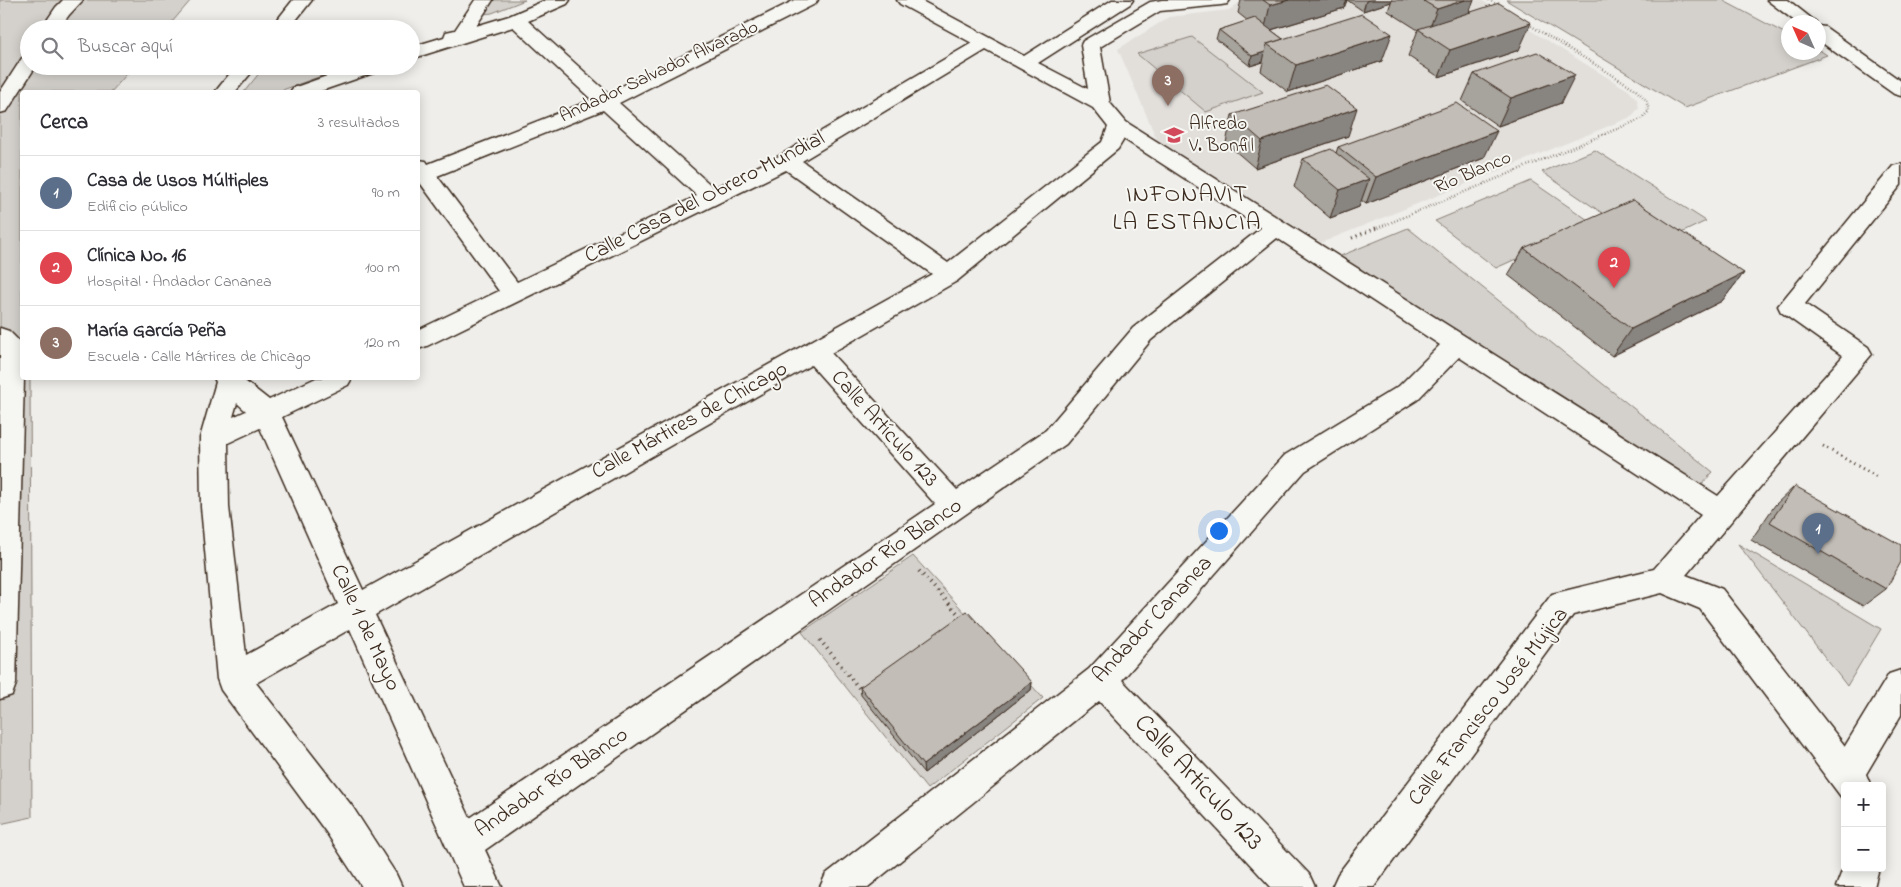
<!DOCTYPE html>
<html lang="es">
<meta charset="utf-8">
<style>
:root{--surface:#fff;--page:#f7f7f7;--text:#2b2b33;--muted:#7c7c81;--line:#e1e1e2;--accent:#db2777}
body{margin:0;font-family:"Indie Flower",sans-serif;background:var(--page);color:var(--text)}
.controls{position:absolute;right:15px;bottom:15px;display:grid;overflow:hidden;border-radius:5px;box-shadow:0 2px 12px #0003}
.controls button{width:45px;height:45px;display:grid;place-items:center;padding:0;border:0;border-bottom:1px solid var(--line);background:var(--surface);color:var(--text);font:25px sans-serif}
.compass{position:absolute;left:1781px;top:15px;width:45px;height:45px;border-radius:50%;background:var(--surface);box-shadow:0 2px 12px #0003;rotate:315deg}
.you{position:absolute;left:1218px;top:530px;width:18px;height:18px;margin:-12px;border:4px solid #fff;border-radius:50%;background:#1a73e8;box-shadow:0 0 0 8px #1a73e833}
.badge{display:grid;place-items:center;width:32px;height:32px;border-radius:50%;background:var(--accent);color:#fff;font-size:16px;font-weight:700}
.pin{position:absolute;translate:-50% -41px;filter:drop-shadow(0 1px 2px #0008)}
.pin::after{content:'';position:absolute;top:26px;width:18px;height:15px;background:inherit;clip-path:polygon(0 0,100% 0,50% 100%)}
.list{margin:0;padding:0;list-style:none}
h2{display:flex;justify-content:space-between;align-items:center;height:65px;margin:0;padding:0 20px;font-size:21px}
h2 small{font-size:16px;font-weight:400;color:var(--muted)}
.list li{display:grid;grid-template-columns:32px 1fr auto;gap:15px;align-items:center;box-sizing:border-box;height:75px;padding:0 20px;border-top:1px solid var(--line)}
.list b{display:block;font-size:19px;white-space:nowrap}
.list p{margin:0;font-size:16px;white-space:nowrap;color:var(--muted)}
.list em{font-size:16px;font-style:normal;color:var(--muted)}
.icon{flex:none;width:28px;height:28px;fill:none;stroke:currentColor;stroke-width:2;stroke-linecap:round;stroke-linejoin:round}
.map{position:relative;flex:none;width:1901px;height:887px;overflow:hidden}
.search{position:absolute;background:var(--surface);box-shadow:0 2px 12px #0003;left:20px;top:20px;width:400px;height:55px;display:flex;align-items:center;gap:12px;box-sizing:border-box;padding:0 18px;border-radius:28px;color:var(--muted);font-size:19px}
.panel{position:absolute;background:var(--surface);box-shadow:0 2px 12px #0003;left:20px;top:90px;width:400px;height:290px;border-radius:5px}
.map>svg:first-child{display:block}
.built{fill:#e2dfdb}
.green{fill:#d4d1cc;stroke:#887e75}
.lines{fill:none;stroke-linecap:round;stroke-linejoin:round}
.minor-casing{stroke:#3b2a1e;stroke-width:3}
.path-far2{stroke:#3b2a1e;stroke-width:2.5;stroke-dasharray:0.5 2.5;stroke-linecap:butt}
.path-far1{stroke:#3b2a1e;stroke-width:3;stroke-dasharray:1 4;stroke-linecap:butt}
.path{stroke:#3b2a1e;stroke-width:4;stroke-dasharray:1 4.5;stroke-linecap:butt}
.minor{fill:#f6f6f2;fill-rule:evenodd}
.wall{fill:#a7a39d;stroke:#3b2a1e}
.shaded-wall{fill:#888480;stroke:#3b2a1e}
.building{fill:#c2bdb7;stroke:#3b2a1e}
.labels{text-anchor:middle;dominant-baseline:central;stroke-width:4;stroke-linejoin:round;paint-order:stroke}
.far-street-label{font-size:19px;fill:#3b2a1e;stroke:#f6f6f2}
.far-poi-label{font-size:19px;fill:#3b2a1e;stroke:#f6f6f2;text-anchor:start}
.street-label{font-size:22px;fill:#3b2a1e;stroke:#f6f6f2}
.neighbourhood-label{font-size:24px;letter-spacing:1px;fill:#3b2a1e;stroke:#f6f6f2}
.near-street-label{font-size:26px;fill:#3b2a1e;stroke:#f6f6f2}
</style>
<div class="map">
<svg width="1901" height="887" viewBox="0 0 1901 887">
<rect width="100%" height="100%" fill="#efeeea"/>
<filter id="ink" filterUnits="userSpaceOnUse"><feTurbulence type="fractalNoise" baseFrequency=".02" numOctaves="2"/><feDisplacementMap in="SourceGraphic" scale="10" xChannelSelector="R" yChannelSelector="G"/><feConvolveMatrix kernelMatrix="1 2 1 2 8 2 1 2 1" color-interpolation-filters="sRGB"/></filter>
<g filter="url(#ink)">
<polygon class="built" points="1243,0 1481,0 1628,90 1637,99 1639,108 1631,117 1318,244 1158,142 1118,49 1169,17 1229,10"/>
<g class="green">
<polygon points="0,0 191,0 166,29 29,29 29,66 134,66 111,92 22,92 22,378 30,378 32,817 0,824"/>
<polygon points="476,0 525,0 492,13 466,16"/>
<polygon points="1506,0 1722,0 1788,35 1788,52 1818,52 1819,50 1827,55 1685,108"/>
<polygon points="1192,37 1263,92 1206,112 1137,54"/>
<polygon points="265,66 349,66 277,92 244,92"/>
<polygon points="1595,150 1706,221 1652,247 1542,172"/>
<polygon points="1531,181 1594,224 1496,268 1435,221"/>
<polygon points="1408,228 1713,472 1699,487 1338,257"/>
<polygon points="1738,544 1881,629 1847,686"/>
<polygon points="913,556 1043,698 927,789 802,632"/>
</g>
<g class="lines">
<defs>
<g id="minor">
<polygon points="63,0 83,0 69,15 59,29 41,29 56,7"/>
<polygon points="293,0 312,0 289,29 270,29"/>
<path d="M475,0H493L476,26L509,16L546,0H570L567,4L528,21L608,93L795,0H818L815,4L619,103L714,188L779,156L972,43L900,4L897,0H920L1024,56L1112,0H1133L1130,4L1038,63L1088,89L1081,45L1083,41L1150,2L1162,0H1230L1227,4L1221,5L1160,11L1100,47L1110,103L1126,122L1718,496L1843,356L1781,312L1778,306L1893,166L1901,164V185L1805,304L1868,347L1872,354L1686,575L1722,589L1845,746L1889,674L1901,670V715L1866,774L1871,786H1845V799L1842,798L1700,609L1662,593L1573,615L1374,887H1332L1338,874L1552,594L1654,569L1701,515L1459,357L1417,400L1305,471L1122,680L1309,874L1315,887H1271L1099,701L868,887H820L826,874L1089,669L1285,455L1399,386L1440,345L1277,238L1151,340L1066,444L485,850L502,887H464L350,629L256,683L352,806L396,874L402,887H362L326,832L221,690L217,679L201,507L200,438L216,382L214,378H241L269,400L316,378H352L348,385L282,417L363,590L932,274L786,170L427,346L418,349V330L499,291L418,180V160L426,161L428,164L592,100L513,27L411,59V47L444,37L446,32L455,30ZM986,50L1093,108L1108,127L1102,142L948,263L802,161ZM603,110L697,196L517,282L437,176ZM1124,139L1261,228L1133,328L1046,430L957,490L831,353L957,281L1118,149ZM811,365L935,504L470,818L375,615ZM237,403L246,411L233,417ZM260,428L338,604L246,655L229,507L228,443Z"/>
<polygon points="1767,0 1788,0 1816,22 1796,22"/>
<polygon points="1818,26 1825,27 1901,81 1901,96 1894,94 1818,40"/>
<polygon points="29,56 29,66 36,66 7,111 0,113 0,92 22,58"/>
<polygon points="236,66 257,66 235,92 215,92"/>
<polygon points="355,66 385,66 382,70 318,92 290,92 293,88"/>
<polygon points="0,328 9,331 22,344 24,378 16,684 12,695 0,699"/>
<polygon points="1845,863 1845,868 1879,868 1874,887 1836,887"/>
</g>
</defs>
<use href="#minor" class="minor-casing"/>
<g class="path-far2">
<polyline points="1489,0 1499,6"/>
<polyline points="1375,229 1641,119 1649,111 1646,100 1634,88 1528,24"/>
</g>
<g class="path-far1">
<polyline points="1352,238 1378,227"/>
<polyline points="1823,446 1877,477"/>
</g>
<g class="path">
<polyline points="919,571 962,618"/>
<polyline points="820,640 863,693"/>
</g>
<use href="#minor" class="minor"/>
</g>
<g class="wall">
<polygon points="1241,0 1474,0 1469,13 1519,50 1439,77 1408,56 1418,30 1388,11 1391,2 1363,11 1347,0 1344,8 1271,30 1283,39 1382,61 1288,92 1261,71 1263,62 1250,66 1216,39 1219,30 1248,21 1238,13"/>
<polygon points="1474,74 1561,103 1498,126 1462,101"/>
<polygon points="1232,115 1348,136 1255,168 1226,143"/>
<polygon points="1338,147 1484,158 1366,204 1361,200 1359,207 1330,218 1294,187 1303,159 1336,153"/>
<polygon points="1524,248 1744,273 1722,301 1612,356 1508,275"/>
<polygon points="1795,486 1886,589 1863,606 1751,540 1775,505"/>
<polygon points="1032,682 1031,690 924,773 861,695 860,687"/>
</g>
<g class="shaded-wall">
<polygon points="1289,0 1347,0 1344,8 1264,32 1270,5"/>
<polygon points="1370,0 1392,0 1391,2 1363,11 1366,1"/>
<polygon points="1465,0 1474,0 1465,23 1427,35 1437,9"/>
<polygon points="1531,23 1519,50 1439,77 1450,50"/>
<polygon points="1392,34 1382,61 1288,92 1296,65"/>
<polygon points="1265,52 1263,62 1250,66 1252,56"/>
<polygon points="1575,75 1561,103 1498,126 1511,98"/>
<polygon points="1357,108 1348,136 1255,168 1262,141"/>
<polygon points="1497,131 1484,158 1366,204 1376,177"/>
<polygon points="1369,179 1359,207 1330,218 1340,190"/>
<polygon points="1744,273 1722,301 1612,356 1631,329"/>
<polygon points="1032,682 1031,690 924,773 923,765"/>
</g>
<g class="building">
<polygon points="1263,0 1289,0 1270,5"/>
<polygon points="1422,0 1465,0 1437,9"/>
<polygon points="1499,3 1531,23 1450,50 1418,29"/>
<polygon points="1362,14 1392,34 1296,65 1267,44"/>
<polygon points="1255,18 1283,39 1267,44 1265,52 1252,56 1219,30"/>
<polygon points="1537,52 1575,75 1511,98 1474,74"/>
<polygon points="1326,85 1357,108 1262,141 1232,115"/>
<polygon points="1457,103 1497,131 1376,177 1338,147"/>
<polygon points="1331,149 1369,179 1340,190 1303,159"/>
<polygon points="1633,200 1744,273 1631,329 1524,248"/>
<polygon points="1795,486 1901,545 1901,562 1886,589 1770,522"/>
<polygon points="967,611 1032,682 923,765 860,687"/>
</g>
</g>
<defs>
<symbol id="school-bare" viewBox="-9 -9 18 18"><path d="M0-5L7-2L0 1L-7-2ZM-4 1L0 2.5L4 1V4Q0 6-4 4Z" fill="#d1495b" stroke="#f6f6f2" stroke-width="2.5" paint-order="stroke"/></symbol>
</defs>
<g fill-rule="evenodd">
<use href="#school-bare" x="1160" y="121" width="28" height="28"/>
</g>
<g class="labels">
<g class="far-street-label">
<text transform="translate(659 72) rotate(-25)">Andador Salvador Alvarado</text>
<text transform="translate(1473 173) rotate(-23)">Río Blanco</text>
</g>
<g class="far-poi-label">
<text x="1189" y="124">Alfredo<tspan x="1189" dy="22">V. Bonfil</tspan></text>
</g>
<g class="street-label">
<text transform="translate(705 198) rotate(-27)">Calle Casa del Obrero Mundial</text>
<text transform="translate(690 421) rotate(-29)">Calle Mártires de Chicago</text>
<text transform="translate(884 429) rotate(48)">Calle Artículo 123</text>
<text transform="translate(886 554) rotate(-34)">Andador Río Blanco</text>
<text transform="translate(1153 620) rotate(-47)">Andador Cananea</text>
<text transform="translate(365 628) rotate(65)">Calle 1 de Mayo</text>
<text transform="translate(1489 707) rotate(-52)">Calle Francisco José Mújica</text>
<text transform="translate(552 783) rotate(-34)">Andador Río Blanco</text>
</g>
<g class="neighbourhood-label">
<text x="1187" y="195">INFONAVIT<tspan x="1187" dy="28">LA ESTANCIA</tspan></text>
</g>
<g class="near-street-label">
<text transform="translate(1198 783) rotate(47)">Calle Artículo 123</text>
</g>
</g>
</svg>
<div class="controls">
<button>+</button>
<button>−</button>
</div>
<svg class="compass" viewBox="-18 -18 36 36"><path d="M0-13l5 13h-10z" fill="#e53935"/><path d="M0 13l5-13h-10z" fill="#7c7c81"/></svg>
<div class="you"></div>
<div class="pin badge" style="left:1818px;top:554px;background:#5c6f8a">1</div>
<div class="pin badge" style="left:1614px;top:288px;background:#e0444e">2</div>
<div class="pin badge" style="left:1168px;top:106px;background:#8d6e63">3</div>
<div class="search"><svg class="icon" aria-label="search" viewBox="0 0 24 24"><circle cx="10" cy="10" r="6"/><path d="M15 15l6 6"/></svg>Buscar aquí</div>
<section class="panel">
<h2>Cerca<small>3 resultados</small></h2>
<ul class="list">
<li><span class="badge" style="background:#5c6f8a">1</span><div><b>Casa de Usos Múltiples</b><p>Edificio público</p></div><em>90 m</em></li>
<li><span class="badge" style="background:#e0444e">2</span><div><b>Clínica No. 16</b><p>Hospital · Andador Cananea</p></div><em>100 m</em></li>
<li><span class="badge" style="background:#8d6e63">3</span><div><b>María García Peña</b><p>Escuela · Calle Mártires de Chicago</p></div><em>120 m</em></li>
</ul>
</section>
</div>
